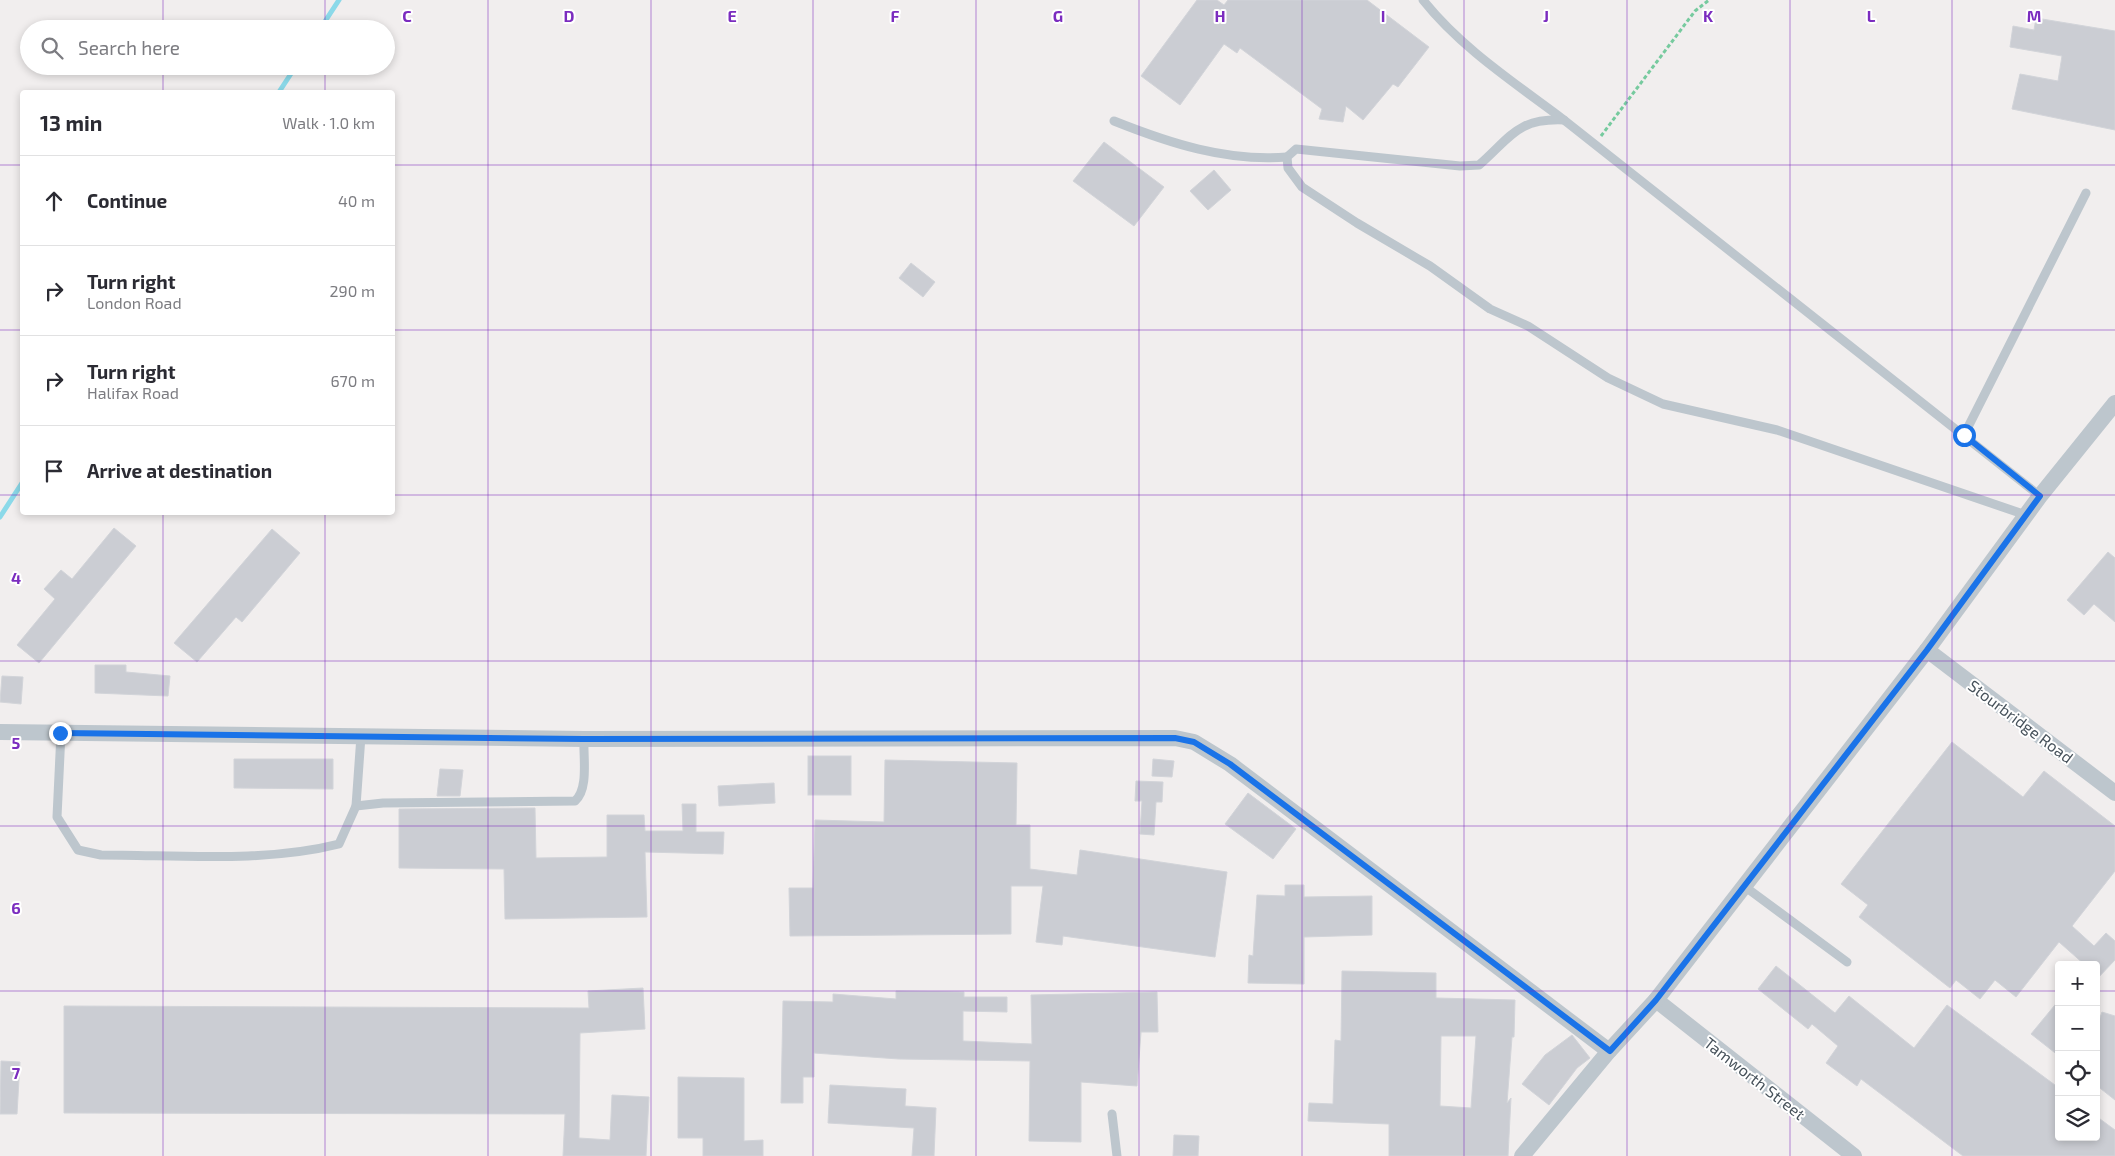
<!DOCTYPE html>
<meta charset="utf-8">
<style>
:root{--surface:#fff;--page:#f2f2f3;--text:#2b2b33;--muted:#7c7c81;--line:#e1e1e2}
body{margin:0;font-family:"Exo 2",sans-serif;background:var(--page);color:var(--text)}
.controls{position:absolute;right:15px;bottom:15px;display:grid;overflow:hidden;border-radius:5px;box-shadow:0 2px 8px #0003}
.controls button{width:45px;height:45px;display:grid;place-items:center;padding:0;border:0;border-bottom:1px solid var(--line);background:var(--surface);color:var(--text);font:25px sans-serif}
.stop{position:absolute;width:15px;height:15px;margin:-11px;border:4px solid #1a73e8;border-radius:50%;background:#fff}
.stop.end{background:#1a73e8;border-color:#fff;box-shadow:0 1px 5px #0008}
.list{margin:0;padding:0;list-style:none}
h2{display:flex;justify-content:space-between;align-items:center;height:65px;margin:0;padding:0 20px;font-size:21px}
h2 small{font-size:16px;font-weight:400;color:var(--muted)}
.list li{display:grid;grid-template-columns:32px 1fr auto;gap:15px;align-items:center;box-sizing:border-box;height:90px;padding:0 20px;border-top:1px solid var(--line)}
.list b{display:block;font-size:19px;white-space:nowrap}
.list p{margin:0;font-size:16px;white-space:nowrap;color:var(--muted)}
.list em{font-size:16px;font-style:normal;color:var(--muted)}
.icon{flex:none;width:28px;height:28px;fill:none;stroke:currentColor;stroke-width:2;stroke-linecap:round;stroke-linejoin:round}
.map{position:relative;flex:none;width:2115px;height:1156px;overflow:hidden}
.search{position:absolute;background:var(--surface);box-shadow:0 2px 8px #0003;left:20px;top:20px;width:375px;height:55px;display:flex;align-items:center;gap:12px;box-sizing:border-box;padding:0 18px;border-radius:28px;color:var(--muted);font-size:19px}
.panel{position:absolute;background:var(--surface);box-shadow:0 2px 8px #0003;left:20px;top:90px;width:375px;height:425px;border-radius:5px}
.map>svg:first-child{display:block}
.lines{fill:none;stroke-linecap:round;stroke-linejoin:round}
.stream{stroke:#8bd9e9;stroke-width:5}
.building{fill:#cbcdd3;stroke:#d2d4d9;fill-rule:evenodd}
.path{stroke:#76ca9e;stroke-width:3;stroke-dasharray:4 2.5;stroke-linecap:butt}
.service{stroke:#bdc6cd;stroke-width:9}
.minor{stroke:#bdc6cd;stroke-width:16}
.route{stroke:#1a73e8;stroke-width:6}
.grid{fill:none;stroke:#7b2cbf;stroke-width:1;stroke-opacity:0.55}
.labels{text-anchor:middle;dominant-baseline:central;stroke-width:4;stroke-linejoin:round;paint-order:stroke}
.street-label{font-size:16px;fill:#47525b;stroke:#fff}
.grid-label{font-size:16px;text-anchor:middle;font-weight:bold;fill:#7b2cbf;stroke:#fff;stroke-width:4;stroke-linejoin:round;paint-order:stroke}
</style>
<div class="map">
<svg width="2115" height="1156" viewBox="0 0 2115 1156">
<rect width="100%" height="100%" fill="#f1eeee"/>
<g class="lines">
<g class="stream">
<polyline points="320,29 339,0"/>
<polyline points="279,92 296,66"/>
<polyline points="0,517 22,483"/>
</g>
</g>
<g class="building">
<polygon points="1197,0 1217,0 1224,5 1228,0 1367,0 1429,47 1398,87 1393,84 1363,120 1346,106 1343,122 1319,119 1322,109 1240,48 1237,53 1224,44 1180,105 1141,76"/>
<polygon points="2036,18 2115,31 2115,130 2012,109 2020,74 2058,81 2062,56 2010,47 2013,26 2034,30"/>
<polygon points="1104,142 1164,187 1134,226 1073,181"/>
<polygon points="1214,170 1231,190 1208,210 1190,191"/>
<polygon points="911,263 935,282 923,297 899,278"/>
<polygon points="114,528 136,546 39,663 17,645 55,599 44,589 61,570 72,579"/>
<polygon points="272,529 300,553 242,622 236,617 197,662 174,643"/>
<polygon points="2108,552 2115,558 2115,622 2094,604 2084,615 2067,600"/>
<polygon points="95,665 126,665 126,672 170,676 168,696 95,693"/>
<polygon points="2,676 23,677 21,704 0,702"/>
<polygon points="1952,742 2023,797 2044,771 2115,826 2115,871 2072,926 2094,946 2106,933 2115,941 2115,960 2096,980 2096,965 2085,965 2059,942 2016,997 1995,980 1980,999 1956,980 1950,988 1859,917 1868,905 1841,884"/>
<rect x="808" y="756" width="43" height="39"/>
<polygon points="234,759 333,759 333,789 234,788"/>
<polygon points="1153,759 1174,761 1172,777 1152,776"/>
<polygon points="885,760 1017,763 1016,825 1030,825 1030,869 1077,875 1080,850 1227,872 1215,957 1063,936 1062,945 1036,942 1043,886 1011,886 1011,934 790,936 789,888 813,888 815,820 884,822"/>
<polygon points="440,769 463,770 460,796 437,796"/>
<polygon points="1136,781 1163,782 1162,802 1156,802 1154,835 1140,834 1142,801 1135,801"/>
<polygon points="774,783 775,803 719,806 718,786"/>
<polygon points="1248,793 1296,829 1273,859 1225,824"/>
<polygon points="682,804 696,804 696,832 724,832 723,854 645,852 647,917 505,919 504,869 399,868 399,809 535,808 536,858 607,857 607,815 644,815 645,831 683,831"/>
<polygon points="1285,885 1304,885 1304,897 1372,896 1372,935 1304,937 1304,984 1248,983 1249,955 1253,956 1257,895 1285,896"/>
<polygon points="1776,966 1835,1013 1849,996 1914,1048 1947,1005 2059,1088 2059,1137 2096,1137 2096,1116 2115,1130 2115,1156 1963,1156 1861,1079 1857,1086 1826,1063 1838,1046 1812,1024 1808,1029 1758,989"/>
<path d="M1342,971L1436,973V998L1515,1000L1514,1037H1512L1507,1103L1511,1098L1508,1156H1389V1124L1308,1121L1309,1103L1333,1104L1335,1040L1341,1041ZM1441,1036H1476L1471,1108L1440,1106Z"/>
<polygon points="643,988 645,1029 580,1033 579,1138 610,1140 612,1095 649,1097 646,1156 563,1156 565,1114 64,1113 64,1006 589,1008 588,991"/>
<polygon points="896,991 964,992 964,997 1007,997 1007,1012 963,1011 963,1041 1032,1044 1031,995 1157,992 1158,1032 1141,1032 1137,1086 1081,1082 1081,1142 1029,1141 1030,1061 899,1059 814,1053 814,1077 803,1077 803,1103 781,1103 783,1001 833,1002 833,994 896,999"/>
<polygon points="2059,1000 2059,1056 2031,1034"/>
<polygon points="2102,1012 2115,1016 2115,1100 2096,1085 2096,1029"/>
<polygon points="1572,1035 1590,1058 1577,1068 1549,1105 1522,1084 1545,1055"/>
<polygon points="1,1061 20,1062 17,1114 0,1114"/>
<polygon points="678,1077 744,1078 744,1141 763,1140 763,1156 703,1156 703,1138 678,1138"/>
<polygon points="830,1085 906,1089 905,1106 936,1108 934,1156 912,1156 914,1128 828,1123"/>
<polygon points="1174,1135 1199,1136 1198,1156 1173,1156"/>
</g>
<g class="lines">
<polyline class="path" points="1601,136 1695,11 1709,0"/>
<g class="service">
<path d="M1423,0C1461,48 1515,83 1564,120L2040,496"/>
<path d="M1564,120C1517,118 1511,137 1479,165L1460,166L1296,149L1287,157L1288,168L1302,187L1357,223L1430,266L1490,309L1528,326L1608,378L1663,404L1777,430L2026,515"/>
<path d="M1114,121C1169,143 1227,162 1287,157"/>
<polyline points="1964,435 2086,193"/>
<path d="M61,733L57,817L78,850L101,855C178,855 264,863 339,844L356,806L383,803L575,801C589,789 583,757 584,739"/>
<polyline points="356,806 361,736"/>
<polyline points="1744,886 1847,962"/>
<polyline points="1112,1114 1117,1156"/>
</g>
<g class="minor">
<polyline points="1927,650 2115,793"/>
<polyline points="0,732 584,739 1175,738 1194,742 1230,764 1609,1051"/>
<polyline points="1656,1000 1854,1156"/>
<polyline points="1522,1156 1609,1051 1656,1000 1927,650 2040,496 2115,403"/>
</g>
</g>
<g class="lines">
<polyline class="route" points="60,733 584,739 1175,738 1194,742 1230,764 1610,1051 1656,1000 1927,650 2040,496 1964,435"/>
</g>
<path class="grid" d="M163,0V29M325,0V29M488,0V1156M651,0V1156M813,0V1156M976,0V1156M1139,0V1156M1302,0V1156M1464,0V1156M1627,0V1156M1790,0V1156M1952,0V1156M163,66V92M325,66V92M0,165H22M392,165H2115M0,330H22M392,330H2115M0,495H22M392,495H2115M163,512V1156M325,512V1156M0,661H2115M0,826H2115M0,991H2059M2096,991H2115"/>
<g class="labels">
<g class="street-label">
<text transform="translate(2021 721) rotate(37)">Stourbridge Road</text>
<text transform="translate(1755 1078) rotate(38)">Tamworth Street</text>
</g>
</g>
<g class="grid-label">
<text x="407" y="22">C</text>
<text x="569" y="22">D</text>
<text x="732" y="22">E</text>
<text x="895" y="22">F</text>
<text x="1058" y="22">G</text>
<text x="1220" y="22">H</text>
<text x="1383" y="22">I</text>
<text x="1546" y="22">J</text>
<text x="1708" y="22">K</text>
<text x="1871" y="22">L</text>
<text x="2034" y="22">M</text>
<text x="16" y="584">4</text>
<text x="16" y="749">5</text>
<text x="16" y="914">6</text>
<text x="16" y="1079">7</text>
</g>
</svg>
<div class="controls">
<button>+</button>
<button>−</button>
<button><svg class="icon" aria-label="locate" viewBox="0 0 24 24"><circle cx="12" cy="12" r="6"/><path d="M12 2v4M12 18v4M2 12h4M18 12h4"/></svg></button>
<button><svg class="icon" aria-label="layers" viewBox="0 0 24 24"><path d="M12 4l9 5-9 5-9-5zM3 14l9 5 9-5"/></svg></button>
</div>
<div class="stop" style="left:1964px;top:435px"></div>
<div class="stop end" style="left:60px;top:733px"></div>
<div class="search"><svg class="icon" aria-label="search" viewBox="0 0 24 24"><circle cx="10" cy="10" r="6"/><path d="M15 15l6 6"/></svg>Search here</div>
<section class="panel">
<h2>13 min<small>Walk · 1.0 km</small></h2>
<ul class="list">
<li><svg class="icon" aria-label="ahead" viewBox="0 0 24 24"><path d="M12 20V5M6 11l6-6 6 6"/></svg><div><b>Continue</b></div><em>40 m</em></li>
<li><svg class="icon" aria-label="right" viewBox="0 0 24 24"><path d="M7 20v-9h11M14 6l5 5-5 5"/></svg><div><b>Turn right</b><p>London Road</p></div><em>290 m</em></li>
<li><svg class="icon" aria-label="right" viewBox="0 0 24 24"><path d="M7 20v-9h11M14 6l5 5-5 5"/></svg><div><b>Turn right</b><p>Halifax Road</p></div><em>670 m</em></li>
<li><svg class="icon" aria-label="arrive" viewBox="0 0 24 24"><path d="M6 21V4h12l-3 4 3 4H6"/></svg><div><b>Arrive at destination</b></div></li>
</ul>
</section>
</div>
